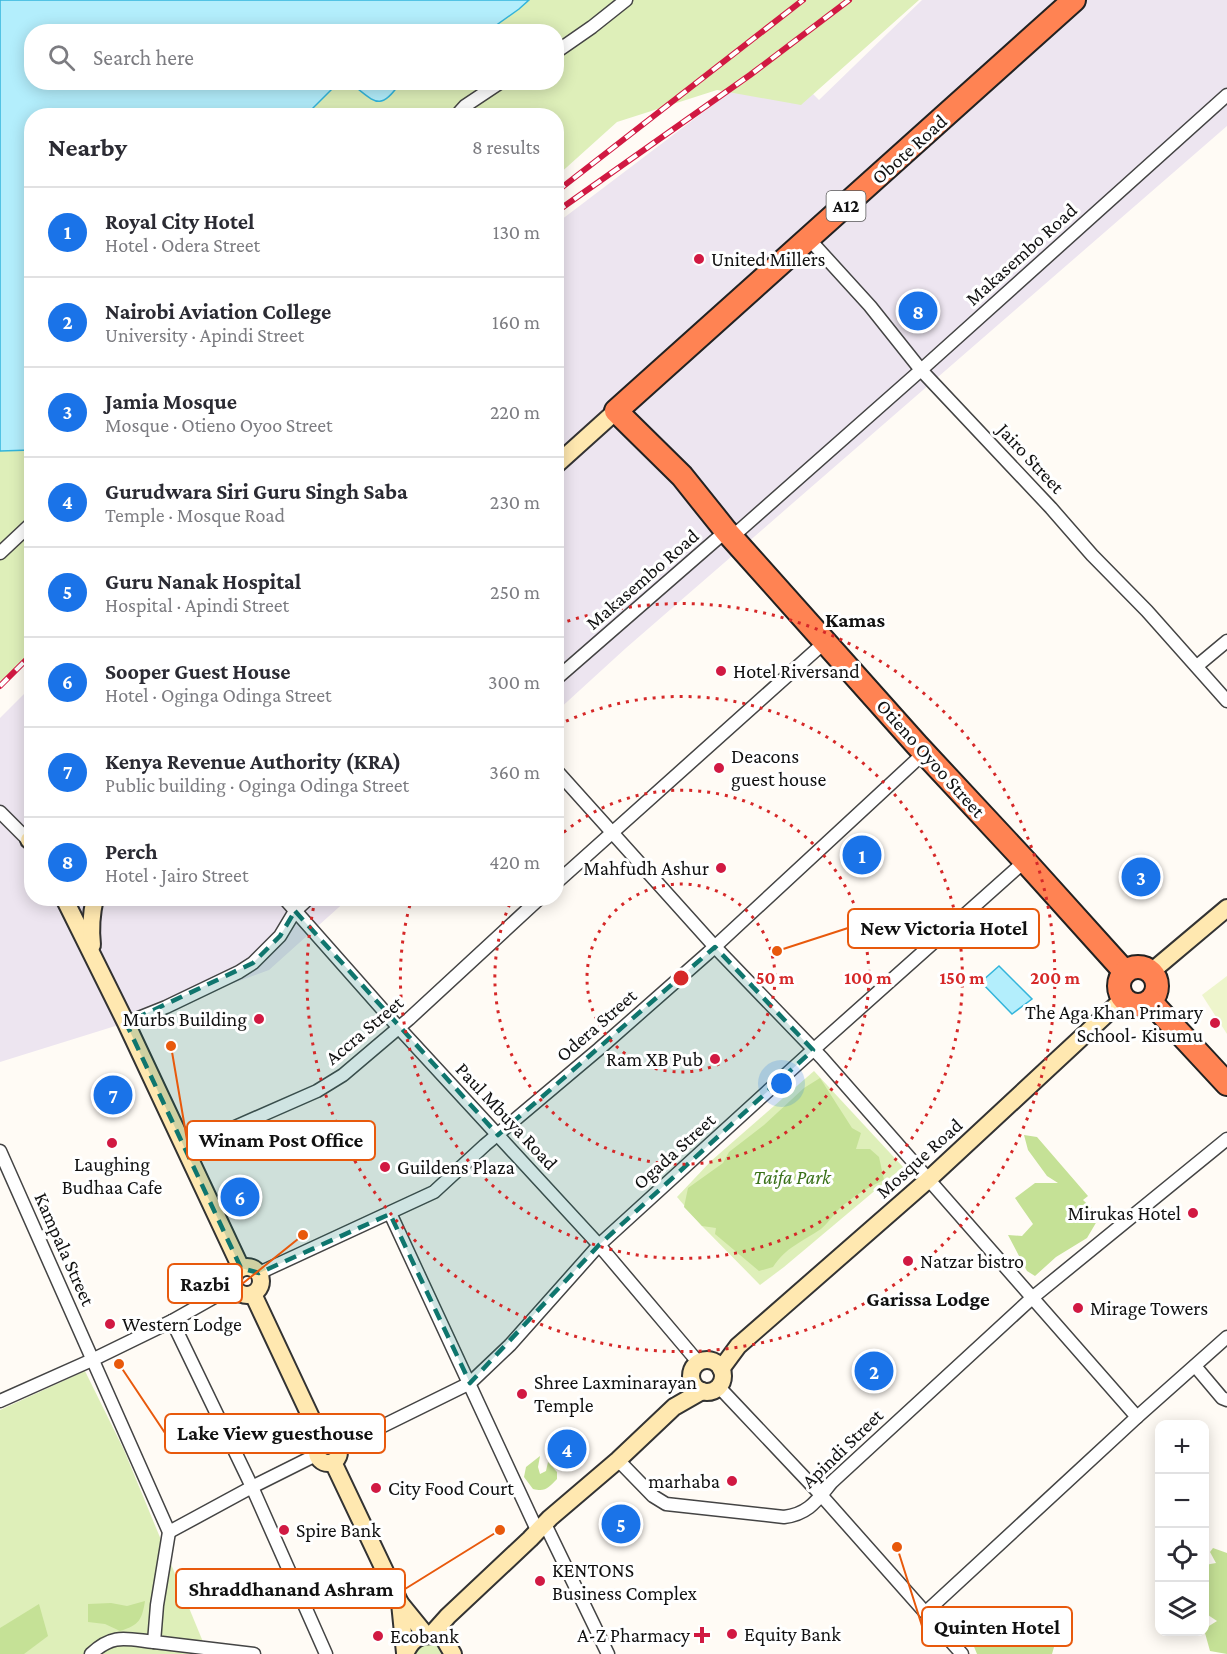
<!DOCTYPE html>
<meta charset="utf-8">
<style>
:root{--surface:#fff;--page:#f7f7f7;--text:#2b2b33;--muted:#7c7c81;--line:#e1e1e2;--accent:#1a73e8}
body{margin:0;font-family:"Crimson Pro",serif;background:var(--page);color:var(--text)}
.controls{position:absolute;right:18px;bottom:18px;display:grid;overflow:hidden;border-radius:12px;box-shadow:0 3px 15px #0003}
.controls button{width:54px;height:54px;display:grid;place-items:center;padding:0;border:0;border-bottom:2px solid var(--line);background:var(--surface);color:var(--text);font:30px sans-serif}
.you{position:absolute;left:782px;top:1084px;width:21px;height:21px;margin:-15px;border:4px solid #fff;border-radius:50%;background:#1a73e8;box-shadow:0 0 0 9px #1a73e833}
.badge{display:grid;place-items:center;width:39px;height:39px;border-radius:50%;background:var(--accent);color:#fff;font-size:20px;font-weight:700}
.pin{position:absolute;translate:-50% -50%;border:3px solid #fff;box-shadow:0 2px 6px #0006}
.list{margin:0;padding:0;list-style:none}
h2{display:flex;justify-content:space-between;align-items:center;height:78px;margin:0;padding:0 24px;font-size:26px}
h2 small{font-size:20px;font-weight:400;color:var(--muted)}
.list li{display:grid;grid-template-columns:39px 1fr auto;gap:18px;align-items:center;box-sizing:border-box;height:90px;padding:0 24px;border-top:2px solid var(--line)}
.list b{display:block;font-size:22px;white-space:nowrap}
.list p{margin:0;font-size:20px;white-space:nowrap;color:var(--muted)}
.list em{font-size:20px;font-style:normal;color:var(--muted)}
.icon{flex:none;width:33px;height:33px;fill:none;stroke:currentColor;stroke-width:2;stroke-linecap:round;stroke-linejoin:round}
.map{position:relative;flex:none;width:1227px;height:1654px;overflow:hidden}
.search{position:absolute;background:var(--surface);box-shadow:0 3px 15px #0003;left:24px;top:24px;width:540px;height:66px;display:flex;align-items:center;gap:15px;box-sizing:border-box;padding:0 21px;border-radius:24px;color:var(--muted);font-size:22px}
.panel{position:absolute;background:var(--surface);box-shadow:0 3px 15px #0003;left:24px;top:108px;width:540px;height:798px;border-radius:24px}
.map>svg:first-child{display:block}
.industrial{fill:#ede5f0}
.green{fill:#deefb9}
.forest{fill:#c5e196}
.pitch{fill:#eef5cc}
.water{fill:#b3eefc;stroke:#33b5db;stroke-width:1.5}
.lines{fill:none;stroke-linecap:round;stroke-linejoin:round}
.street-casing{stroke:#444;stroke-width:15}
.secondary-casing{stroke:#333;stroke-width:20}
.highway-casing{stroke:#222;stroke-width:26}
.street{stroke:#fff;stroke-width:12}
.secondary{stroke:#ffe8b0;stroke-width:16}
.highway{stroke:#ff8353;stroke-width:22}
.rail-casing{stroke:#d11942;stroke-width:6}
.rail{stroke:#fff;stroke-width:4;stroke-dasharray:11;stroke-linecap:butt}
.marked{fill:#0f766e;fill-opacity:0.2;stroke:#0f766e;stroke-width:4.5;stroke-dasharray:12 8;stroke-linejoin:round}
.ring{fill:none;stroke:#d62828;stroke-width:3;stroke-dasharray:3 6}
.poi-dot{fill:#d11942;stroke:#fff;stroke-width:2}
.labels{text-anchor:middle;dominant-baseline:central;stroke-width:6;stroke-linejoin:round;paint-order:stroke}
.shield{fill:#fff;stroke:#585858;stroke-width:1.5}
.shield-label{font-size:18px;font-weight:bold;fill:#111}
.street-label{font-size:20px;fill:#111;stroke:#fff}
.poi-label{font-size:20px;fill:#111;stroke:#fff;text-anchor:start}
.park-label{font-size:20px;font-style:italic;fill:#3a7119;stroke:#fff}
.neighbourhood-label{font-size:21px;font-weight:bold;fill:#111;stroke:#fff}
.centre{fill:#d62828;stroke:#fff;stroke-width:3}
.ring-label{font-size:18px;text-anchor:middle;font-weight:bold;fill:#d62828;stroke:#fff;stroke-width:6;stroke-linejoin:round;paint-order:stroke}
.leader{fill:none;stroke:#e8590c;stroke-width:2}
.callout-dot{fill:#e8590c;stroke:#fff;stroke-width:2}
.callout{fill:#fff;stroke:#e8590c;stroke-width:2}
.callout-label{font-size:21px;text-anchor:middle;font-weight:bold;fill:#111}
</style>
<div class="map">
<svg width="1227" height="1654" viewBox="0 0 1227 1654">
<rect width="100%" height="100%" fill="#fffbf5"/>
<g class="industrial">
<polygon points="922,0 1227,0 1227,126 626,648 557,711 557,223 776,57 819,100"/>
<polygon points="31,687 32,898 348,899 269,970 125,1023 0,1062 0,718"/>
</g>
<g class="green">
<polygon points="529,0 919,0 801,105 717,90 617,122 557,176 556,116 306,116 338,83 350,83 374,101 382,102 400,83 556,82 556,32 488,31 519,9"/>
<polygon points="31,450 31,654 0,686 0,451"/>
<polygon points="814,1071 903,1167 784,1267 760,1285 702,1226 677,1197 711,1161"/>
<polygon points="85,1371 124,1450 208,1654 0,1654 0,1410"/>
<polygon points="437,1638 449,1654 408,1654 412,1648"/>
</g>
<g class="forest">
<path d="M820,1078L852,1128L861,1133L856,1149H870L879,1157L884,1180C868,1187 854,1196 840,1208C833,1215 828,1223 821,1229C802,1242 786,1247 773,1267L759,1271L715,1234L716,1228L702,1226L684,1207L688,1188L723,1163L729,1152L764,1125L804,1088Z"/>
<polygon points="1024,1135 1037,1137 1088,1196 1083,1200 1100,1216 1087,1238 1056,1257 1035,1276 1027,1271 1008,1235 1022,1236 1033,1224 1015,1198 1035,1183 1058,1183 1047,1176 1028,1150"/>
<path d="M540,1456L538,1467L540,1474L546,1471L548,1462L557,1472V1479C548,1488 546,1492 533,1489L524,1477L526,1467Z"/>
<polygon points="1213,1548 1227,1553 1227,1654 1210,1651 1205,1633 1209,1626 1217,1621 1205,1613 1205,1565 1216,1563 1210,1552"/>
<path d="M145,1601C142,1620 139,1625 120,1631L105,1624L88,1622V1604L111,1603L127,1606Z"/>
<polygon points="39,1604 48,1636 24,1654 0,1654 0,1628"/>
<polygon points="961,1615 987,1615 1002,1632 1019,1630 1041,1637 1058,1633 1052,1654 977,1654"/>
</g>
<polygon class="pitch" points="1227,976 1227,1034 1202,995"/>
<g class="water">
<polygon points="0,0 529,0 519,9 488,31 32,32 32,82 338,83 306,115 32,116 31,450 0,451"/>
<path d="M350,83H400C379,114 374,100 350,83Z"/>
<polygon points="999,966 1032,999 1012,1014 981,982"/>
</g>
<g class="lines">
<defs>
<g id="street">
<polyline points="556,52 592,27 626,0"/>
<polyline points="456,116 465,106 501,82"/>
<polyline points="809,239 870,306 921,370 1051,508 1092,555 1147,611 1227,701"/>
<polyline points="732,537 921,370 1227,95"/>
<polyline points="0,553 32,523"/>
<polyline points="1197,666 1227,641"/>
<polyline points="556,679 726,531"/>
<polyline points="556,770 715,947 822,1058 1137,1417"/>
<polyline points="0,812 32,844"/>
<polyline points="556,883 825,642"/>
<polyline points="284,898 399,1028 599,1245 698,1362"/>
<polyline points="126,1023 166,1007 239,972 253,963 280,936 295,911 309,898"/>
<polyline points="185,1149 317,1091 343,1075 409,1019 540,898"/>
<polyline points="0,1151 169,1532 157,1605 154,1642 254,1654"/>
<polyline points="390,1213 537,1530"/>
<polyline points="259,1273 434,1192 485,1145 599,1049 708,953 924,753"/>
<polyline points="172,1321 252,1487 326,1654"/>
<polyline points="1195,1366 1222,1398 1227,1400"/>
<polyline points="718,1386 821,1495 962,1654"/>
<polyline points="0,1401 92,1360 172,1321 234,1286"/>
<polyline points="338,1448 470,1383 510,1345 599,1245 813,1050 1025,861"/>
<path d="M618,1460L653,1496L666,1504L784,1517C809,1514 817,1500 832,1482L1032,1298L1227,1139"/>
<polyline points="545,1524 608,1654"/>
<polyline points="169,1532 252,1487 318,1454"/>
<polyline points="926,1612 1137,1417 1227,1337"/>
<path d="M91,1654C113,1633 126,1639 154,1642"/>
</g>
<g id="secondary">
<polyline points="556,465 616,411"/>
<polyline points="29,840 32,842"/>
<polyline points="64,898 126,1023 241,1268"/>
<path d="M92,945C90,928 91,915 95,898"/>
<polyline points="1151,972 1227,908"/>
<circle cx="247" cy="1281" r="14"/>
<polyline points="253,1294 323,1443"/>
<circle cx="707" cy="1376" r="16"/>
<polyline points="721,1369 738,1346 929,1179 1124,998"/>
<circle cx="328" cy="1452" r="11"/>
<polyline points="333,1462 400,1603 426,1635"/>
<polyline points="400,1603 405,1653"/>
<polyline points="431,1635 448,1616 530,1539 550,1518 618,1460 674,1407 702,1391"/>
<path d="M405,1654C413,1635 425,1633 443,1637L453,1654"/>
</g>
<g id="highway">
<polyline points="1074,0 616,411 682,476 726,531 917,745 1025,861 1125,972"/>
<circle cx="1138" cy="986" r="19"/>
<polyline points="1150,1001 1227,1084"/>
</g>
</defs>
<use href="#street" class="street-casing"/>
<use href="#secondary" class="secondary-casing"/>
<use href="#highway" class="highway-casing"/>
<use href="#street" class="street"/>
<use href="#secondary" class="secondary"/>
<use href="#highway" class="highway"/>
<defs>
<g id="rail">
<polyline points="556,192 803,0"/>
<polyline points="556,212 750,75 849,0"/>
<polyline points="0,686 32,654"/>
</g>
</defs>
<use href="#rail" class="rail-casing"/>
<use href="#rail" class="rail"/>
</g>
<path class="marked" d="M295,911L498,1135L715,947L813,1050L599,1245L470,1383L390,1214L259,1273L241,1268L126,1023L253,963L280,936Z"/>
<g class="ring">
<circle cx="681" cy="978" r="94"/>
<path d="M557 838A187 187 0 1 1 512 899"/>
<path d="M558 725A281 281 0 1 1 411 901"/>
<path d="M559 624A374 374 0 1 1 315 900"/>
</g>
<g class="poi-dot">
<circle cx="699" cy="259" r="6"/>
<circle cx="721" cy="671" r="6"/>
<circle cx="719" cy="768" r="6"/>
<circle cx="721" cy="868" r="6"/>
<circle cx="259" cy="1019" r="6"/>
<circle cx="1215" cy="1023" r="6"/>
<circle cx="715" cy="1059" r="6"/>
<circle cx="112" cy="1143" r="6"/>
<circle cx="385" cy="1167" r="6"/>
<circle cx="1193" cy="1213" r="6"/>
<circle cx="908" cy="1261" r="6"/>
<circle cx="1078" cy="1308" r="6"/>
<circle cx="110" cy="1324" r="6"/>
<circle cx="522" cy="1394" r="6"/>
<circle cx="732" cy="1481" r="6"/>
<circle cx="376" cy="1488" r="6"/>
<circle cx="284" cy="1530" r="6"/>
<circle cx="540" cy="1581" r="6"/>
<circle cx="732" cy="1634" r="6"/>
<path d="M699 1626h6v6h6v6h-6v6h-6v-6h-6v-6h6z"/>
<circle cx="378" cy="1636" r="6"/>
</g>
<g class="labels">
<rect class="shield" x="826.5" y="191" width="39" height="30" rx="4.5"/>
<g class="shield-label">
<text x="846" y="206">A12</text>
</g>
<g class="street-label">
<text transform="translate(909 149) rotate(-42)">Obote Road</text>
<text transform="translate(1021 254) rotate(-42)">Makasembo Road</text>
<text transform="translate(1031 458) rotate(47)">Jairo Street</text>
<text transform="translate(642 579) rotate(-41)">Makasembo Road</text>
<text transform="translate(931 758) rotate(48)">Otieno Oyoo Street</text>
<text transform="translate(596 1025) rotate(-41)">Odera Street</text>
<text transform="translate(364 1030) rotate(-40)">Accra Street</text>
<text transform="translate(507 1116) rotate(47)">Paul Mbuya Road</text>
<text transform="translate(674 1151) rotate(-42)">Ogada Street</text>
<text transform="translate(919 1158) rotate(-42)">Mosque Road</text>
<text transform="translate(65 1249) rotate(66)">Kampala Street</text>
<text transform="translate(842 1448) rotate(-44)">Apindi Street</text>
</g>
<g class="poi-label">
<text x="711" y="259">United Millers</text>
<text x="733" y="671">Hotel Riversand</text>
<text x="731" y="756">Deacons<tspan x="731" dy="23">guest house</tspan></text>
<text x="709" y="868" text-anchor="end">Mahfudh Ashur</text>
<text x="1203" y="1012" text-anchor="end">The Aga Khan Primary<tspan x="1203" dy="23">School- Kisumu</tspan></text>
<text x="247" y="1019" text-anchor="end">Murbs Building</text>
<text x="703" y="1059" text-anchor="end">Ram XB Pub</text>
<text x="112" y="1164" text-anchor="middle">Laughing<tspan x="112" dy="23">Budhaa Cafe</tspan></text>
<text x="397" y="1167">Guildens Plaza</text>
<text x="1181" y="1213" text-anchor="end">Mirukas Hotel</text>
<text x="920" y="1261">Natzar bistro</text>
<text x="1090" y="1308">Mirage Towers</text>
<text x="122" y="1324">Western Lodge</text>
<text x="534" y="1382">Shree Laxminarayan<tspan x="534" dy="23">Temple</tspan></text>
<text x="720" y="1481" text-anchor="end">marhaba</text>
<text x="388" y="1488">City Food Court</text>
<text x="296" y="1530">Spire Bank</text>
<text x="552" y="1570">KENTONS<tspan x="552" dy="23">Business Complex</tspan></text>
<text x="744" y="1634">Equity Bank</text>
<text x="690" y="1635" text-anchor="end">A-Z Pharmacy</text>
<text x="390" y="1636">Ecobank</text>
</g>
<g class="park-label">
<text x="792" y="1177">Taifa Park</text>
</g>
<g class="neighbourhood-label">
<text x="855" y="620">Kamas</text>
<text x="928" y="1299">Garissa Lodge</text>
</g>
</g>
<circle cx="681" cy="978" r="9" class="centre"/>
<g class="ring-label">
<text x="775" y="984">50 m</text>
<text x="868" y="984">100 m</text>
<text x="962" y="984">150 m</text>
<text x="1055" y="984">200 m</text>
</g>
<path class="leader" d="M777 951L848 928M171 1046L187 1140M303 1235L242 1284M119 1364L165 1433M500 1530L405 1589M897 1547L922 1626"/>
<g class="callout-dot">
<circle cx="777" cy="951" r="6"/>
<circle cx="171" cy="1046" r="6"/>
<circle cx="303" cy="1235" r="6"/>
<circle cx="119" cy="1364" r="6"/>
<circle cx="500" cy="1530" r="6"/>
<circle cx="897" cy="1547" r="6"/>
</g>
<g class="callout">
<rect x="848" y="909" width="191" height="39" rx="6"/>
<rect x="187" y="1121" width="188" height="39" rx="6"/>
<rect x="168" y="1264" width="74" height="39" rx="6"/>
<rect x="165" y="1414" width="220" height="39" rx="6"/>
<rect x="176" y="1569" width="229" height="39" rx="6"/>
<rect x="922" y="1607" width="150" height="39" rx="6"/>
</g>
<g class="callout-label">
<text x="944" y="935">New Victoria Hotel</text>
<text x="281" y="1147">Winam Post Office</text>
<text x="205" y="1291">Razbi</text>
<text x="275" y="1440">Lake View guesthouse</text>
<text x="291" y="1596">Shraddhanand Ashram</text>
<text x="997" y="1634">Quinten Hotel</text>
</g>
</svg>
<div class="controls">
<button>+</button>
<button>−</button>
<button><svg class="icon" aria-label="locate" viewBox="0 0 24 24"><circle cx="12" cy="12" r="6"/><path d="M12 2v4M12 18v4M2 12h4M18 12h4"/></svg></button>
<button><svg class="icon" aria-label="layers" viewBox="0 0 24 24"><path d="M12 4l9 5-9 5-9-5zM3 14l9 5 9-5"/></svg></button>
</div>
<div class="you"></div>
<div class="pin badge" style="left:862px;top:855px">1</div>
<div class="pin badge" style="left:874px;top:1371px">2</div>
<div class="pin badge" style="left:1141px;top:877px">3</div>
<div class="pin badge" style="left:567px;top:1449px">4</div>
<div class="pin badge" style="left:621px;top:1524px">5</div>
<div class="pin badge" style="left:240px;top:1197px">6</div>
<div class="pin badge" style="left:113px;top:1095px">7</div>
<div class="pin badge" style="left:918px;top:311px">8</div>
<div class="search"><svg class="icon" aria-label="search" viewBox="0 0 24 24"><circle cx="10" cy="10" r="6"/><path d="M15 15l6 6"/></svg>Search here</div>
<section class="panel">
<h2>Nearby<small>8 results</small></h2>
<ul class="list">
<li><span class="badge">1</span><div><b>Royal City Hotel</b><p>Hotel · Odera Street</p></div><em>130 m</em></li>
<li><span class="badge">2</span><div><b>Nairobi Aviation College</b><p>University · Apindi Street</p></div><em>160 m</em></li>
<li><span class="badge">3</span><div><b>Jamia Mosque</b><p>Mosque · Otieno Oyoo Street</p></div><em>220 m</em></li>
<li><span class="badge">4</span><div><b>Gurudwara Siri Guru Singh Saba</b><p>Temple · Mosque Road</p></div><em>230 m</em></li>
<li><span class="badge">5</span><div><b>Guru Nanak Hospital</b><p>Hospital · Apindi Street</p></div><em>250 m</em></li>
<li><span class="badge">6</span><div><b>Sooper Guest House</b><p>Hotel · Oginga Odinga Street</p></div><em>300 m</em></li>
<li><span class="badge">7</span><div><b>Kenya Revenue Authority (KRA)</b><p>Public building · Oginga Odinga Street</p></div><em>360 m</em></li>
<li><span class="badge">8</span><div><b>Perch</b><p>Hotel · Jairo Street</p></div><em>420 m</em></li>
</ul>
</section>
</div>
